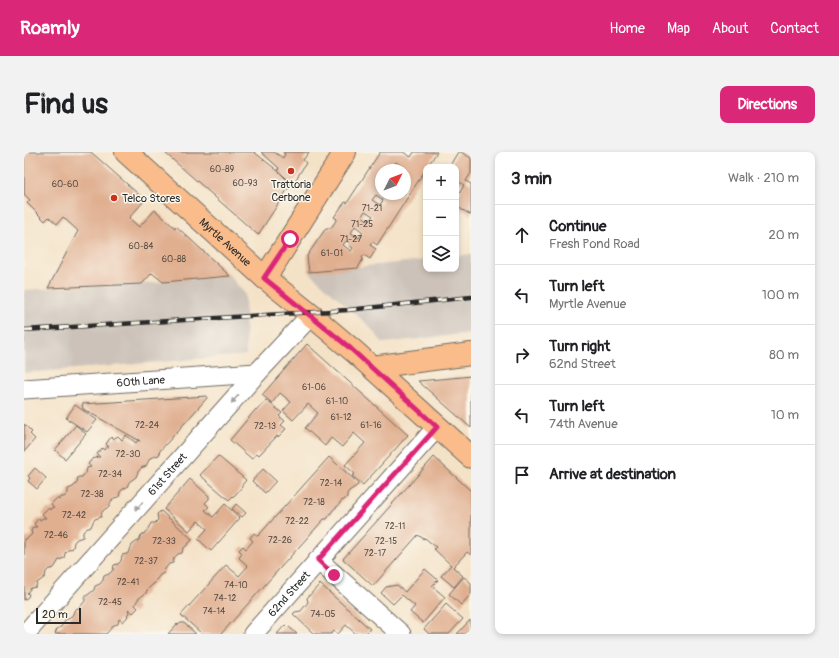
<!DOCTYPE html>
<meta charset="utf-8">
<style>
:root{--surface:#fff;--page:#f2f2f2;--text:#202124;--muted:#757577;--line:#e0e0e0;--accent:#db2777}
body{margin:0;font-family:Pangolin,sans-serif;background:var(--page);color:var(--text)}
.controls{position:absolute;right:12px;top:12px;display:grid;overflow:hidden;border-radius:8px;box-shadow:0 2px 6px #0003}
.controls button{width:36px;height:36px;display:grid;place-items:center;padding:0;border:0;border-bottom:1px solid var(--line);background:var(--surface);color:var(--text);font:20px sans-serif}
.compass{position:absolute;left:351px;top:12px;width:36px;height:36px;border-radius:50%;background:var(--surface);box-shadow:0 2px 6px #0003;rotate:48deg}
.scale{position:absolute;left:12px;bottom:10px;width:45px;box-sizing:border-box;padding-left:4px;border:2px solid #2b2b2b;border-top:0;font-size:11px;line-height:14px;white-space:nowrap;color:#2b2b2b;-webkit-text-stroke:3px #fbf7ec;paint-order:stroke}
.stop{position:absolute;width:12px;height:12px;margin:-9px;border:3px solid #db2777;border-radius:50%;background:#fff}
.stop.end{background:#db2777;border-color:#fff;box-shadow:0 1px 4px #0008}
.list{margin:0;padding:0;list-style:none}
h2{display:flex;justify-content:space-between;align-items:center;height:52px;margin:0;padding:0 16px;font-size:17px}
h2 small{font-size:13px;font-weight:400;color:var(--muted)}
.list li{display:grid;grid-template-columns:26px 1fr auto;gap:12px;align-items:center;box-sizing:border-box;height:60px;padding:0 16px;border-top:1px solid var(--line)}
.list b{display:block;font-size:15px;white-space:nowrap}
.list p{margin:0;font-size:13px;white-space:nowrap;color:var(--muted)}
.list em{font-size:13px;font-style:normal;color:var(--muted)}
.icon{flex:none;width:22px;height:22px;fill:none;stroke:currentColor;stroke-width:2;stroke-linecap:round;stroke-linejoin:round}
.map{position:relative;flex:none;width:447px;height:482px;overflow:hidden;border-radius:8px}
header{display:flex;align-items:center;gap:24px;box-sizing:border-box;height:56px;padding:0 20px;background:var(--accent);color:#fff}
header strong{font-size:19px}
nav{display:flex;gap:22px;margin-inline-start:auto;font-size:14px}
.intro{display:flex;align-items:center;justify-content:space-between;box-sizing:border-box;height:96px;padding:0 24px}
h1{margin:0;font-size:28px}
.button{padding:10px 18px;border-radius:8px;background:var(--accent);color:#fff;font-size:14px;font-weight:700}
main{display:flex;gap:24px;padding:0 24px}
aside{flex:1;background:var(--surface);border-radius:8px;box-shadow:0 2px 6px #0003}
.map>svg:first-child{display:block}
.industrial{fill:#ccc2b9}
.building{fill:#e0af90;fill-rule:evenodd}
.lines{fill:none;stroke-linecap:round;stroke-linejoin:round}
.minor-casing{stroke:#716b62;stroke-width:21}
.major-casing{stroke:#716b62;stroke-width:24}
.minor{stroke:#fff;stroke-width:19}
.major{stroke:#f9bc8a;stroke-width:22}
.rail-casing{stroke:#2b2b2b;stroke-width:4.5}
.rail{stroke:#fbf7ec;stroke-width:3;stroke-dasharray:9;stroke-linecap:butt}
.oneway{fill:#a0a0a0}
.route{stroke:#db2777;stroke-width:5}
.poi-dot{fill:#c8321e;stroke:#fbf7ec;stroke-width:1.5}
.labels{text-anchor:middle;dominant-baseline:central;stroke-width:3;stroke-linejoin:round;paint-order:stroke}
.number-label{font-size:9px;fill:#584c44}
.poi-label{font-size:11px;fill:#2b2b2b;stroke:#fbf7ec}
.street-label{font-size:11px;fill:#2b2b2b;stroke:#fbf7ec}
</style>
<header>
<strong>Roamly</strong>
<nav><a>Home</a><a>Map</a><a>About</a><a>Contact</a></nav>
</header>
<div class="intro"><h1>Find us</h1><a class="button">Directions</a></div>
<main>
<div class="map">
<svg width="447" height="482" viewBox="0 0 447 482">
<rect width="100%" height="100%" fill="#fbf7ec"/>
<filter id="ink" filterUnits="userSpaceOnUse"><feTurbulence type="fractalNoise" baseFrequency=".025" numOctaves="2"/><feDisplacementMap in="SourceGraphic" scale="8" xChannelSelector="R" yChannelSelector="G"/><feConvolveMatrix kernelMatrix="1 2 1 2 8 2 1 2 1" color-interpolation-filters="sRGB"/></filter>
<filter id="wash" filterUnits="userSpaceOnUse"><feTurbulence type="fractalNoise" baseFrequency=".012" numOctaves="4" result="noise"/><feDisplacementMap in="SourceGraphic" scale="16" xChannelSelector="R" yChannelSelector="G"/><feGaussianBlur stdDeviation="0.9" result="paint"/><feColorMatrix in="noise" values="0 0 0 0 0 0 0 0 0 0 0 0 0 0 0 0 0 1.4 0 .05"/><feComposite in="paint" operator="in"/></filter>
<g filter="url(#wash)">
<rect width="100%" height="100%" fill="#f4e2c7"/>
<g class="industrial">
<polygon points="447,102 447,181 359,191 345,174 285,120 402,108 402,117 432,117 432,104"/>
<polygon points="206,124 221,142 222,203 0,221 0,138 118,132"/>
</g>
<g id="blocks">
<g class="building">
<polygon points="0,0 67,0 121,48 105,66 115,75 131,58 151,76 152,74 206,124 139,130 128,121 118,132 24,136 54,79 39,65 33,72 25,65 21,69 3,51 6,48 0,42"/>
<polygon points="140,0 230,0 254,19 267,32 234,83"/>
<polygon points="237,0 250,0 259,6 261,2 259,0 285,0 279,8 282,11 269,32 254,19 255,16"/>
<path d="M356,0H379L387,5L390,0H413L403,15H402V17L353,93L349,90L346,93L352,97L346,107L340,103L338,106L339,107L334,116L285,120L283,104L302,76H307L313,67L310,65L321,50L323,51ZM372,10L380,16L378,18H381V42H357V18H372L369,16ZM352,43L359,48L356,53L348,48ZM341,59L349,64L345,69L338,64ZM331,74L339,80L335,86L327,81ZM323,89L326,91L325,93L329,96L327,99L319,93L321,90Z"/>
<polygon points="434,0 437,0 447,6 447,21 442,29 447,32 447,63 432,54 432,48 440,33 432,28 432,15 425,15"/>
<polygon points="283,192 384,283 339,333 328,324 331,322 321,313 341,291 330,281 318,295 307,286 301,294 281,276 294,261 284,252 269,268 259,259 267,250 256,241 248,251 238,243"/>
<polygon points="447,224 447,276 394,229 438,225"/>
<polygon points="183,244 183,246 135,300 136,301 135,303 126,306 122,314 117,316 114,320 112,325 105,330 103,335 99,337 96,340 95,345 90,346 87,350 85,355 81,357 78,360 77,365 71,367 69,370 67,375 62,377 59,380 59,385 53,387 50,390 49,396 44,398 41,401 40,406 35,408 30,416 27,417 25,417 22,420 21,425 13,431 12,435 7,436 3,441 5,442 4,445 0,448 0,387 4,386 8,382 7,379 9,375 13,375 10,372 15,366 16,368 19,366 22,366 18,362 24,356 26,358 27,356 30,355 27,352 33,346 35,348 37,345 40,345 44,341 44,337 49,335 53,331 54,325 58,325 62,320 63,316 67,315 64,312 69,306 71,307 73,305 76,305 73,302 78,296 80,298 82,295 85,295 82,292 87,285 89,287 94,284 98,288 102,283 112,291 114,288 116,289 59,257 58,252"/>
<polygon points="242,248 258,261 255,264 261,269 257,273 262,277 254,285 253,284 235,303 233,301 228,307 206,288 232,257 233,258"/>
<polygon points="51,253 73,268 63,280 42,266"/>
<polygon points="0,272 8,280 6,282 11,287 0,300"/>
<polygon points="52,273 62,282 41,307 31,298"/>
<polygon points="194,304 222,328 218,333 218,335 210,344 209,344 205,348 176,323"/>
<polygon points="305,305 333,330 334,333 325,339 323,342 323,345 320,348 317,349 314,354 309,358 303,367 300,367 197,482 178,482 157,463 202,413 215,424 224,414 215,406 218,401 215,398 219,394 222,397 229,389 226,386 230,381 234,384"/>
<polygon points="410,305 447,339 447,403 443,400 429,415 439,424 430,435 417,424 427,413 410,397 412,395 401,386 400,387 394,383 349,434 319,407"/>
<polygon points="11,316 22,326 13,337 4,329 6,326 4,324"/>
<polygon points="239,317 252,329 241,341 228,329"/>
<polygon points="166,327 185,344 185,347 181,351 185,355 181,358 189,365 201,352 216,366 187,399 174,387 183,377 174,369 165,379 140,357"/>
<polygon points="212,352 222,361 218,365 208,357"/>
<polygon points="137,359 168,387 168,388 159,397 158,401 154,402 150,406 149,411 145,412 141,417 140,421 136,423 132,428 131,431 128,433 123,438 122,441 114,447 111,453 114,456 109,461 104,457 105,461 103,463 104,464 99,470 95,467 94,472 90,473 82,482 31,482 33,477 37,475 41,468 46,466 49,462 51,457 55,456 61,449 61,445 70,438 71,434 76,432 79,428 80,424 85,422 89,418 90,413 94,412 97,409 98,403 103,402 106,398 108,393 115,388 117,383 121,381 124,377 127,371 131,371 134,368 133,362"/>
<polygon points="401,417 414,428 408,434 421,445 399,471 386,460 391,454 378,443 369,452 357,441 362,435 373,433 381,440"/>
<polygon points="440,425 447,431 447,442 437,453 425,442"/>
<polygon points="296,432 346,477 341,482 332,482 322,473 314,482 310,479 307,482 290,482 269,462 271,460 277,459 284,450 283,446"/>
<polygon points="422,452 439,467 425,482 405,482 400,477"/>
<polygon points="446,468 447,482 433,482"/>
<polygon points="157,471 160,471 172,482 144,482 153,472 154,473"/>
<polygon points="261,473 263,475 264,474 273,482 253,482"/>
</g>
</g>
</g>
<g filter="url(#ink)">
<use href="#blocks" fill-opacity="0" stroke="#716b62" stroke-width="1"/>
<g class="lines">
<defs>
<g id="minor">
<path id="s1" d="M0,237L233,221"/>
<polyline points="294,408 377,482"/>
<path id="s2" d="M1,482L233,221L287,163"/>
<path id="s3" d="M229,482L413,275"/>
</g>
<g id="major">
<path id="s4" d="M102,0L241,126L287,163L332,201L447,305"/>
<polyline points="241,126 321,0"/>
<polyline points="348,215 447,202"/>
</g>
</defs>
<use href="#minor" class="minor-casing"/>
<use href="#major" class="major-casing"/>
<use href="#minor" class="minor"/>
<use href="#major" class="major"/>
<defs>
<polyline id="rail" points="0,178 324,158 447,145"/>
</defs>
<use href="#rail" class="rail-casing"/>
<use href="#rail" class="rail"/>
</g>
<defs><path id="oneway-solid" d="M-6-.8H1V-3.2L6.5 0L1 3.2V.8H-6Z"/></defs>
<g class="oneway">
<use href="#oneway-solid" transform="translate(211 247) rotate(132)"/>
<use href="#oneway-solid" transform="translate(115 354) rotate(132)"/>
</g>
</g>
<g class="lines" filter="url(#ink)">
<polyline class="route" points="266,87 240,126 326,196 413,275 294,408 310,423"/>
</g>
<g class="poi-dot">
<circle cx="267" cy="19" r="4"/>
<circle cx="90" cy="46" r="4"/>
</g>
<g class="labels">
<g class="number-label">
<text x="198" y="17">60-89</text>
<text x="221" y="31">60-93</text>
<text x="41" y="32">60-60</text>
<text x="348" y="56">71-21</text>
<text x="338" y="72">71-25</text>
<text x="327" y="87">71-27</text>
<text x="117" y="94">60-84</text>
<text x="308" y="101">61-01</text>
<text x="150" y="107">60-88</text>
<text x="290" y="235">61-06</text>
<text x="313" y="249">61-10</text>
<text x="317" y="265">61-12</text>
<text x="123" y="273">72-24</text>
<text x="347" y="273">61-16</text>
<text x="241" y="274">72-13</text>
<text x="104" y="302">72-30</text>
<text x="86" y="322">72-34</text>
<text x="307" y="331">72-14</text>
<text x="68" y="342">72-38</text>
<text x="290" y="350">72-18</text>
<text x="50" y="363">72-42</text>
<text x="273" y="369">72-22</text>
<text x="371" y="374">72-11</text>
<text x="32" y="383">72-46</text>
<text x="256" y="388">72-26</text>
<text x="140" y="389">72-33</text>
<text x="362" y="389">72-15</text>
<text x="351" y="401">72-17</text>
<text x="122" y="409">72-37</text>
<text x="104" y="430">72-41</text>
<text x="212" y="433">74-10</text>
<text x="201" y="446">74-12</text>
<text x="86" y="450">72-45</text>
<text x="190" y="459">74-14</text>
<text x="299" y="462">74-05</text>
</g>
<g class="poi-label">
<text x="267" y="32">Trattoria<tspan x="267" dy="13">Cerbone</tspan></text>
<text x="98" y="46" text-anchor="start">Telco Stores</text>
</g>
<g class="street-label">
<text stroke="none"><textPath href="#s4" startOffset="134">Myrtle Avenue</textPath></text>
<text stroke="none"><textPath href="#s1" startOffset="117">60th Lane</textPath></text>
<text stroke="none"><textPath href="#s2" startOffset="214">61st Street</textPath></text>
<text stroke="none"><textPath href="#s3" startOffset="54">62nd Street</textPath></text>
</g>
</g>
</svg>
<div class="controls">
<button>+</button>
<button>−</button>
<button><svg class="icon" aria-label="layers" viewBox="0 0 24 24"><path d="M12 4l9 5-9 5-9-5zM3 14l9 5 9-5"/></svg></button>
</div>
<svg class="compass" viewBox="-18 -18 36 36"><path d="M0-13l5 13h-10z" fill="#e53935"/><path d="M0 13l5-13h-10z" fill="#757577"/></svg>
<div class="scale">20 m</div>
<div class="stop" style="left:266px;top:87px"></div>
<div class="stop end" style="left:310px;top:423px"></div>
</div>
<aside>
<h2>3 min<small>Walk · 210 m</small></h2>
<ul class="list">
<li><svg class="icon" aria-label="ahead" viewBox="0 0 24 24"><path d="M12 20V5M6 11l6-6 6 6"/></svg><div><b>Continue</b><p>Fresh Pond Road</p></div><em>20 m</em></li>
<li><svg class="icon" aria-label="left" viewBox="0 0 24 24"><path d="M17 20v-9H6M10 6l-5 5 5 5"/></svg><div><b>Turn left</b><p>Myrtle Avenue</p></div><em>100 m</em></li>
<li><svg class="icon" aria-label="right" viewBox="0 0 24 24"><path d="M7 20v-9h11M14 6l5 5-5 5"/></svg><div><b>Turn right</b><p>62nd Street</p></div><em>80 m</em></li>
<li><svg class="icon" aria-label="left" viewBox="0 0 24 24"><path d="M17 20v-9H6M10 6l-5 5 5 5"/></svg><div><b>Turn left</b><p>74th Avenue</p></div><em>10 m</em></li>
<li><svg class="icon" aria-label="arrive" viewBox="0 0 24 24"><path d="M6 21V4h12l-3 4 3 4H6"/></svg><div><b>Arrive at destination</b></div></li>
</ul>
</aside>
</main>
